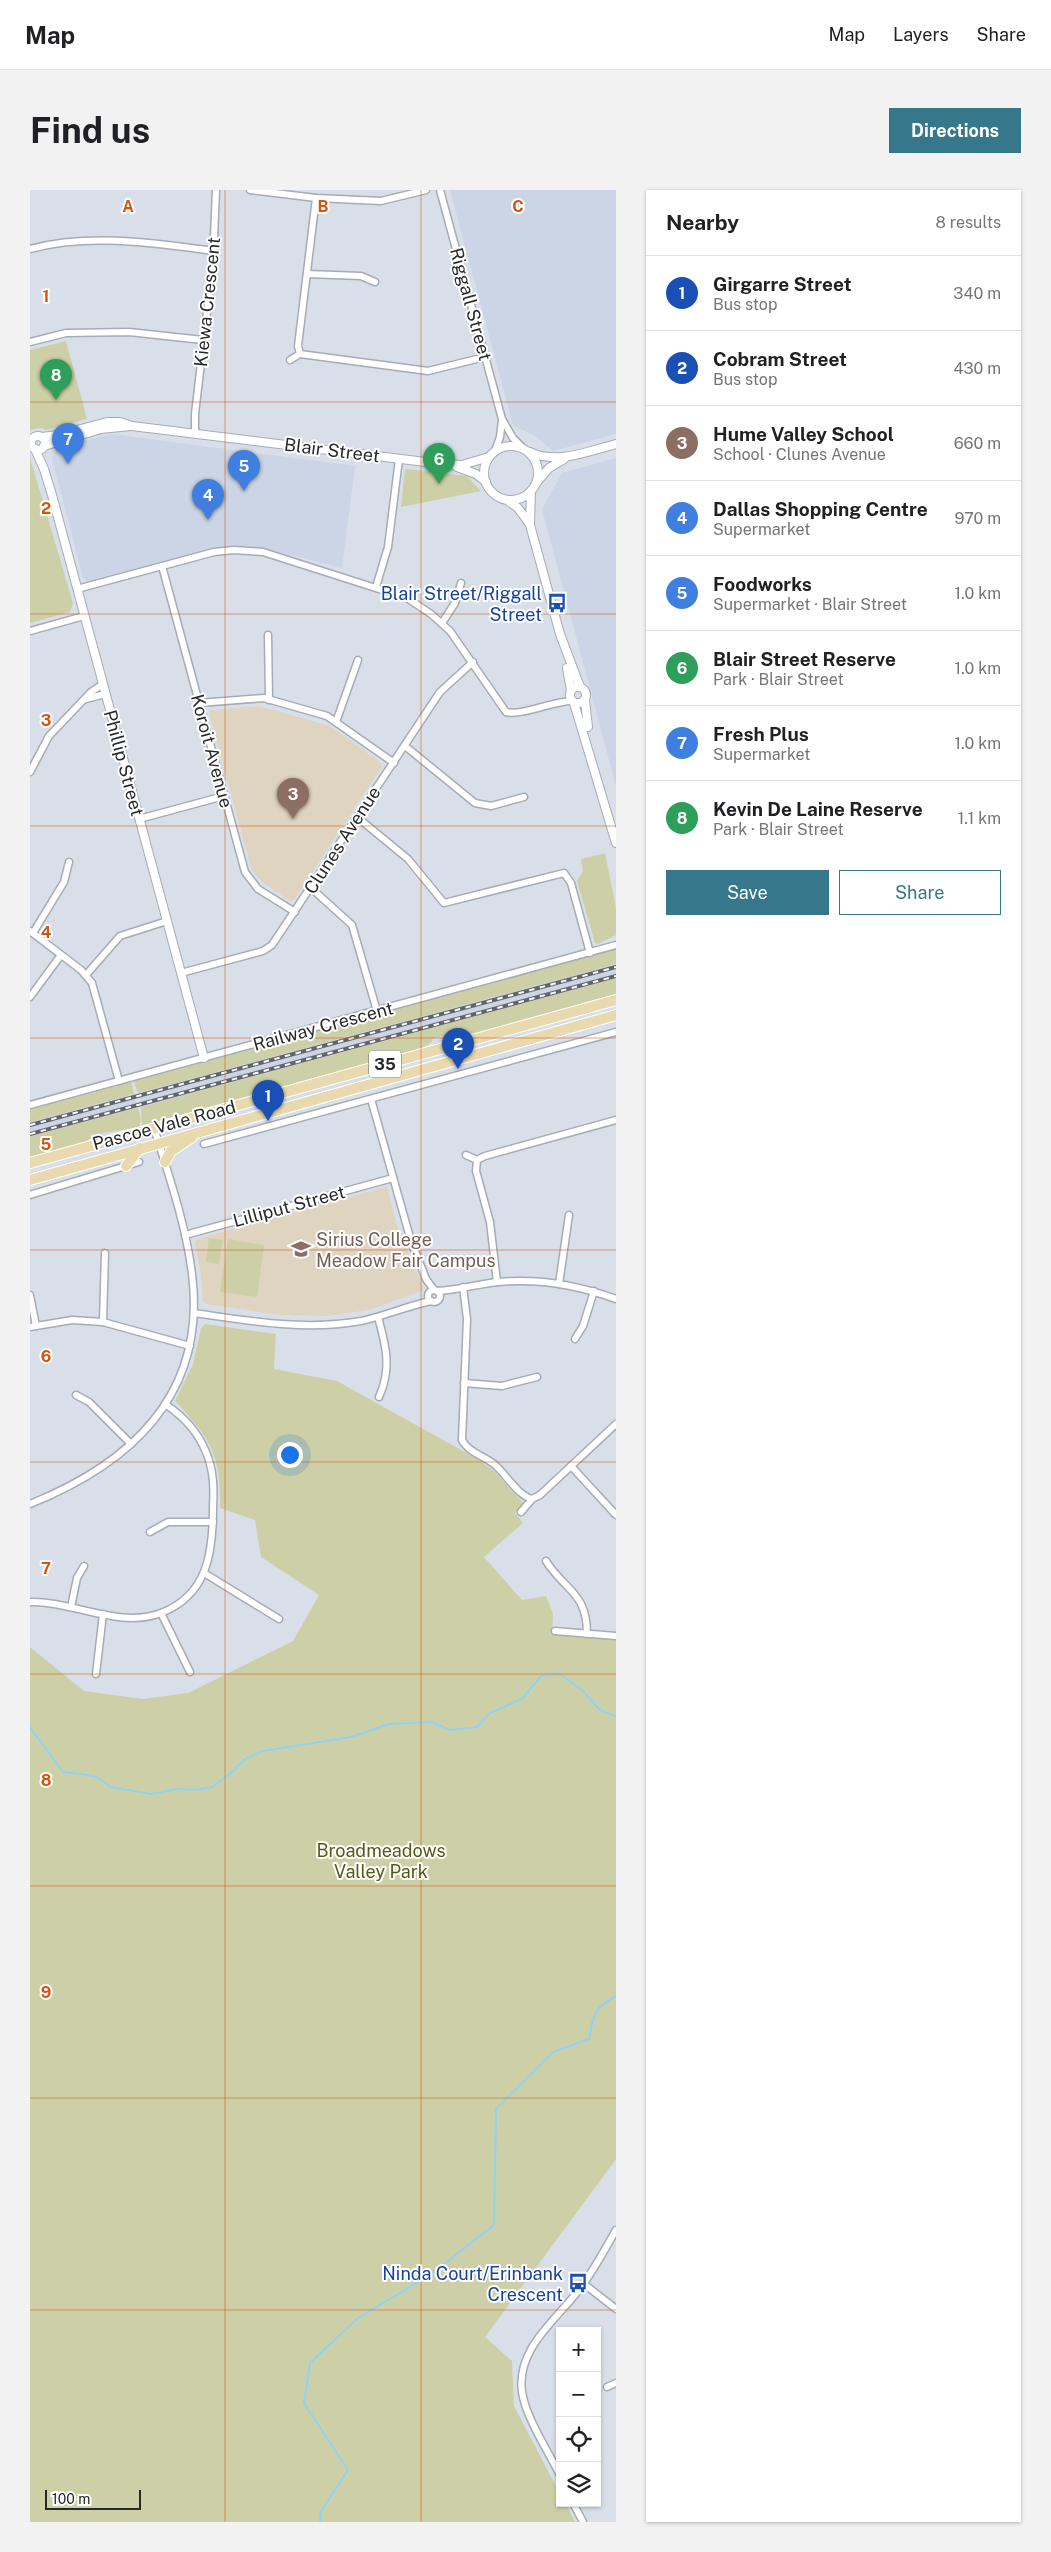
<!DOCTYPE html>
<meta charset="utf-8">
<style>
:root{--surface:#fff;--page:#f2f2f2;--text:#202124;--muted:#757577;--line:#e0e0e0;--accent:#37778b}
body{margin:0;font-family:"Public Sans",sans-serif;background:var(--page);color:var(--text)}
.controls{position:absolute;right:15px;bottom:15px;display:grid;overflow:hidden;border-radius:0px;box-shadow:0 1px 4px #0004}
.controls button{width:45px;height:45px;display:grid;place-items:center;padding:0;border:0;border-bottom:1px solid var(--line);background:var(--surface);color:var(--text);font:25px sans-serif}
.scale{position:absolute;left:15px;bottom:12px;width:96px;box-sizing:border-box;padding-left:5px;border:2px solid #26292c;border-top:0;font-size:14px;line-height:18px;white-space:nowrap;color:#26292c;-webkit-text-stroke:4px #fff;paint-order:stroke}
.you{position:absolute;left:259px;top:1264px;width:18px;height:18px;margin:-12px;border:4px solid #fff;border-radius:50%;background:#1a73e8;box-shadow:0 0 0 8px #1a73e833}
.badge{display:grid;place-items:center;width:32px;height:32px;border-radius:50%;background:var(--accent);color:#fff;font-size:16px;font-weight:700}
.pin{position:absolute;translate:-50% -41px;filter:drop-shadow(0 1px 2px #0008)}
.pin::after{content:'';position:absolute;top:26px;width:18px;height:15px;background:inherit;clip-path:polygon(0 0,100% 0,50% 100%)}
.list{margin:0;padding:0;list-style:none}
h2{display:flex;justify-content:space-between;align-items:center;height:65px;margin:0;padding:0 20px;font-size:21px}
h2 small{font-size:16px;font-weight:400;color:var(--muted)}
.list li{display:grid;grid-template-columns:32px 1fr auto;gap:15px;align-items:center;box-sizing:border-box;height:75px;padding:0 20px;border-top:1px solid var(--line)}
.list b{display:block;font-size:19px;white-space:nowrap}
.list p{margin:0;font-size:16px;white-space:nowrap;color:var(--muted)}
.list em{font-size:16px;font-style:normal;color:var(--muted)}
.actions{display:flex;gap:10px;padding:15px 20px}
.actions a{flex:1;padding:11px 0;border:1px solid var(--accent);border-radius:0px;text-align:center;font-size:18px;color:var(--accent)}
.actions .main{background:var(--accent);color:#fff}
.icon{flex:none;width:28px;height:28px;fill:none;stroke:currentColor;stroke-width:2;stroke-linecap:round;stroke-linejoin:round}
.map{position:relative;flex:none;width:586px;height:2332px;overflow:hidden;border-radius:0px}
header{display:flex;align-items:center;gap:30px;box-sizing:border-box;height:70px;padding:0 25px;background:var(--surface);border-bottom:1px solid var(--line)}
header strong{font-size:24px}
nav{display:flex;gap:28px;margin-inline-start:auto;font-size:18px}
.intro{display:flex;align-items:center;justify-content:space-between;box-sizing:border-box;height:120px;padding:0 30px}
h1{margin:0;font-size:35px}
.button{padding:12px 22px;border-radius:0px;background:var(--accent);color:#fff;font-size:18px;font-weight:700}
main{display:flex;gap:30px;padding:0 30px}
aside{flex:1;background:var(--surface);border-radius:0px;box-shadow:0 1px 4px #0004}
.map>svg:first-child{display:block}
.built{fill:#cbd5e5}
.education{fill:#ded4bf}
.green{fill:#cdd0a7}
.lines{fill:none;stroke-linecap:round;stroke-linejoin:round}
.stream{stroke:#90d2f2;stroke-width:2}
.minor-casing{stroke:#a5acb6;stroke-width:9}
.tertiary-casing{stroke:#a5acb6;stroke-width:10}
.primary-casing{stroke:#fff;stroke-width:12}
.minor{stroke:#fff;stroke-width:6}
.tertiary{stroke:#fff;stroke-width:8}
.primary{stroke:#e8daae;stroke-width:10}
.rail-casing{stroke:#61656a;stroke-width:4}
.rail{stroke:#fff;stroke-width:2;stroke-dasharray:5.5;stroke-linecap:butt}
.grid{fill:none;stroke:#d5540f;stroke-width:1;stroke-opacity:0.55}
.labels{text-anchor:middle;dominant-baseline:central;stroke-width:4;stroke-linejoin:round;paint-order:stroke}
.shield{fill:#fff;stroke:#67696b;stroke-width:1}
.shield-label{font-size:16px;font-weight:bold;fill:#26292c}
.street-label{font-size:18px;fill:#26292c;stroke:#fff}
.transit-label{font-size:18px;fill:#164399;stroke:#fff;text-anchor:end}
.education-label{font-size:18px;fill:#785e54;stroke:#fff;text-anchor:start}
.park-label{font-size:18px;fill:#565813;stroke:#fff}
.grid-label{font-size:16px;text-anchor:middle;font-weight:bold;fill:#d5540f;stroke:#fff;stroke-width:4;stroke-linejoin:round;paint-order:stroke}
</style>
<header>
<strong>Map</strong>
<nav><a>Map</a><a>Layers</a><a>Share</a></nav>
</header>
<div class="intro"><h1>Find us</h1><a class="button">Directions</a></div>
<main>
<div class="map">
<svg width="586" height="2332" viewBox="0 0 586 2332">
<rect width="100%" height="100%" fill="#d9dfe9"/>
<g class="built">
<polygon points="420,0 586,0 586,244 523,261 505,246 483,235"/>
<polygon points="82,244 325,276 312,378 232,358 203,357 171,361 61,394 53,388 22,268 28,257"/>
<polygon points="586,268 586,596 512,319 532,283"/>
<polygon points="586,774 586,788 111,917 108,903"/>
<polygon points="104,904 108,918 0,946 0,932"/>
</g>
<g class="education">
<polygon points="229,516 300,536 351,573 352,577 264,710 260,711 232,692 222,681 179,522 181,520"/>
<polygon points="355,997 358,999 366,1033 393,1098 391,1101 338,1120 297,1126 251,1125 176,1114 173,1111 171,1084 165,1053 167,1049"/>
</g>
<g class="green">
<polygon points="36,151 57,229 16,240 10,238 0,240 0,160"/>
<polygon points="0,268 43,413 40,422 0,433"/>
<polygon points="375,279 437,286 451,301 371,317"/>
<polygon points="575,663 586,718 586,745 568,754 565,753 547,691 553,681 551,669"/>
<polygon points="586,759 586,774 108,903 103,890"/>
<polygon points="586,788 586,805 430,848 414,849 413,846 402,849 402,852 388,860 112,936 111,917"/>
<polygon points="101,891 104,904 0,932 0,918"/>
<polygon points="108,918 111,929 109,937 68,944 53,953 0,968 0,946"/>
<polygon points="179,1048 193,1050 189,1074 176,1072"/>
<polygon points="198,1049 234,1055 227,1107 190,1102"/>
<path d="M175,1134L246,1144L244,1179L307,1191L449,1270L464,1281L494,1314L485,1323L493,1333L454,1367L492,1410L516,1406L523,1424L522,1444L586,1449V1969L455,2147L482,2171L484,2216L530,2304V2313H535L545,2332H0V1457L54,1501L113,1509L158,1503L263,1451L289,1405L231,1367L225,1330L190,1318C191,1265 181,1249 145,1211L163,1174L171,1138Z"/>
</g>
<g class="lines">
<g class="stream">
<polyline points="0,1537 33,1582 65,1586 81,1597 121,1604 147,1599 165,1600 182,1597 200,1584 215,1569 233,1561 321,1547 359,1534 401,1532 420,1540 447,1537 460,1523 492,1509 511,1486 530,1484 553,1501 570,1520 586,1526"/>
<path d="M290,2332L291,2321L318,2280L274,2213L280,2173L328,2128L400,2085L464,2035L466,1919L523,1862L559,1849C563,1826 563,1818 586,1806"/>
</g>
<defs>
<g id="minor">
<polyline points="220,0 286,8 351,11 396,0"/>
<polyline points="410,0 472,229 483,248 493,258"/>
<path d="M0,59C59,43 124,53 184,61"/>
<polyline points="277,84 331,86 345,92"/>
<polyline points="0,152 36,143 99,142 173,150"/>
<polyline points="270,164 398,181 455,167"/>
<polyline points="270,164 268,156 286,8"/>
<polyline points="260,170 270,164"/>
<polyline points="165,243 165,224 183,71 186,0"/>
<polyline points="465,261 470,247 472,230"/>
<polyline points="132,376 215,682 228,699 265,722"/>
<polyline points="346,397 358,357 369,269"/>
<path d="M47,399L184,362L204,360L233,362L377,408L401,424L420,441L476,522C493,526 522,511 542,511"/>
<polyline points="412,433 425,413 431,393"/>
<polyline points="0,441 54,426"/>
<polyline points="238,445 239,510"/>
<polyline points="56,509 75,504"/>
<polyline points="169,513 234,508 297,526 364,573"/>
<polyline points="306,532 328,470"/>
<polyline points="375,556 445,613 461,616 494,607"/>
<polyline points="0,582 19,546 61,502 73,494"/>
<polyline points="327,627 378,669 414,713 534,683 541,693 560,763"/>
<polyline points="109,629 194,606"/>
<polyline points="281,698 322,735 347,821"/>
<polyline points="0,741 51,780 62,793 89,891"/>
<polyline points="3,743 34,692 39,672"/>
<polyline points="151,783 233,761 242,755 410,502 443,472"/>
<polyline points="56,785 90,746 137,731"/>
<polyline points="0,807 31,765"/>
<polyline points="341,909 381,1051 396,1089 404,1100"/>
<polyline points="0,915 586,755"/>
<polyline points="174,954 586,842"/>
<polyline points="436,965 447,970"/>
<polyline points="0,1005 109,972"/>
<polyline points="155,1045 363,988"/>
<polyline points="467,1092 460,1032 446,981 447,970 455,966 586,930"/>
<polyline points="529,1094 539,1025"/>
<path d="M433,1097L437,1129L432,1250C438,1262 454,1266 464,1274C476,1284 487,1305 502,1309"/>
<circle cx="404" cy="1106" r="6"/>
<path d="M407,1101C428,1100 448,1094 468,1092C509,1088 548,1095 586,1109"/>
<polyline points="0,1105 6,1136"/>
<path d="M164,1123C220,1131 275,1141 331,1131C355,1126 377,1116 401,1111"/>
<path d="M348,1127C356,1156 362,1179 349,1207"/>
<polyline points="73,1132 75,1063"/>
<polyline points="0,1137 42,1130 73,1132 160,1156"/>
<polyline points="545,1149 553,1136 564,1101"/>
<polyline points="434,1193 472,1196 507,1187"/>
<polyline points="46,1205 59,1212 101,1254"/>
<polyline points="541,1276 586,1325"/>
<path d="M0,1314C102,1273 177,1204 162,1084C156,1035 139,986 124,938"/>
<polyline points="491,1322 502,1309 510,1305 586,1234"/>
<polyline points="120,1342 138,1332 183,1332"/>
<path d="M516,1371C535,1401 557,1402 557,1444"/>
<polyline points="174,1383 249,1429"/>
<path d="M0,1412C43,1411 89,1439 131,1423C178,1405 183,1362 183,1318C184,1299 184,1281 176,1262C168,1242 153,1226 135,1214"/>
<polyline points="41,1417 47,1388 54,1376"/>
<polyline points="131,1423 160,1482"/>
<polyline points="525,1441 586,1446"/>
<polyline points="66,1484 73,1424"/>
<polyline points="554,2094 586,2119"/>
<polyline points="577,2197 586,2193"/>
<path d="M530,2285C518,2261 496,2228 492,2202C486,2157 529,2128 552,2096C565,2078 575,2059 586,2040"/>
<polyline points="543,2313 553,2332"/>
</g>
<g id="tertiary">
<circle cx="8" cy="253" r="7"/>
<polyline points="12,247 28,245 77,232 90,232 102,236 412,274 432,275 459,267"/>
<polyline points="14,256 71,239 100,236"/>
<circle cx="481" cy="283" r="27"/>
<polyline points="5,259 14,279 22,305 174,868"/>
<path d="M500,262C527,275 559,261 586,254"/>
<polyline points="427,277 446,284 456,292"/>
<polyline points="507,292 519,278 534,269"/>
<polyline points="501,301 500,335 530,444 550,497"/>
<polyline points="477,310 488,318 499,333"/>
<polyline points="537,478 541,501"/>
<circle cx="548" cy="505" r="8"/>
<polyline points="555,510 558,537"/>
<polyline points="544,513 586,653"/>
</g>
<g id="primary">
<polyline points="135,972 141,961 162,947"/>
<polyline points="0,973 586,810"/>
<polyline points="96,976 110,958"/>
<polyline points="0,990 586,825"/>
</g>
</defs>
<use href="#minor" class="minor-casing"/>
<use href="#tertiary" class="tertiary-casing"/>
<use href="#primary" class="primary-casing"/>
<use href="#minor" class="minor"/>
<use href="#tertiary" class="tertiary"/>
<use href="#primary" class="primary"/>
<defs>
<g id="rail">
<polyline points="0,935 586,777"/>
<polyline points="0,944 586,786"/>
</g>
</defs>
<use href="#rail" class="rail-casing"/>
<use href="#rail" class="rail"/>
</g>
<path class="grid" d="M195,0V2332M391,0V2332M0,212H586M0,424H586M0,636H586M0,848H586M0,1060H586M0,1272H586M0,1484H586M0,1696H586M0,1908H586M0,2120H586"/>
<defs>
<symbol id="bus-bare" viewBox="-9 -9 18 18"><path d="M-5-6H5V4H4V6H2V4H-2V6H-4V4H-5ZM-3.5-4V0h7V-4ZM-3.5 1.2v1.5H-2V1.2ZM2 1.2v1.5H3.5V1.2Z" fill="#1a4fb4" stroke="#fff" stroke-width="2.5" paint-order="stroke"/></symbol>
<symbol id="school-bare" viewBox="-9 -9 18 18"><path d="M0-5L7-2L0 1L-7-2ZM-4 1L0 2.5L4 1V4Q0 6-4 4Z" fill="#8d6e63" stroke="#fff" stroke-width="2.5" paint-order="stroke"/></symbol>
</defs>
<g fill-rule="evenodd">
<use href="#bus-bare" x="513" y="399" width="28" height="28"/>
<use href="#school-bare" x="257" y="1045" width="28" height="28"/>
<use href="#bus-bare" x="534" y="2079" width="28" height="28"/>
</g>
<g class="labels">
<rect class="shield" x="339" y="860.5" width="32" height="27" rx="4"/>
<g class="shield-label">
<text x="355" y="874">35</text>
</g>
<g class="street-label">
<text transform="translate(177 112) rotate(-84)">Kiewa Crescent</text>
<text transform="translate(441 114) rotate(75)">Riggall Street</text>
<text transform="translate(302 260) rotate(7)">Blair Street</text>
<text transform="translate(182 561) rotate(75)">Koroit Avenue</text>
<text transform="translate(94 573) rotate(75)">Phillip Street</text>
<text transform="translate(312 650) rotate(-57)">Clunes Avenue</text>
<text transform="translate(293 836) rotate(-15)">Railway Crescent</text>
<text transform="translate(134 935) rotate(-15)">Pascoe Vale Road</text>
<text transform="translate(259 1016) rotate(-15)">Lilliput Street</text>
</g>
<g class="transit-label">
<text x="512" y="403">Blair Street/Riggall<tspan x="512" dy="21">Street</tspan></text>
<text x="533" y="2083">Ninda Court/Erinbank<tspan x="533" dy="21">Crescent</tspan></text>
</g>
<g class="education-label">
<text x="286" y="1049">Sirius College<tspan x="286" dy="21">Meadow Fair Campus</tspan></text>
</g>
<g class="park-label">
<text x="351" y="1660">Broadmeadows<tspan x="351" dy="21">Valley Park</tspan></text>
</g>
</g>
<g class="grid-label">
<text x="98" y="22">A</text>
<text x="293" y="22">B</text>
<text x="488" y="22">C</text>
<text x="16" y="112">1</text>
<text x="16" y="324">2</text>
<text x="16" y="536">3</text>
<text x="16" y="748">4</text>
<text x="16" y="960">5</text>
<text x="16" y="1172">6</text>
<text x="16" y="1384">7</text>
<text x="16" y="1596">8</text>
<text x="16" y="1808">9</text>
</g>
</svg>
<div class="controls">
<button>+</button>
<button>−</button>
<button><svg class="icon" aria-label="locate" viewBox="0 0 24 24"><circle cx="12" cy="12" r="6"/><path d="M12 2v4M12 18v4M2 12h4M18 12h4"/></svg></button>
<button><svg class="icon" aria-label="layers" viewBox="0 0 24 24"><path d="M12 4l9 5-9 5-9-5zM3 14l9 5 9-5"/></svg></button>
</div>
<div class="scale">100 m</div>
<div class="you"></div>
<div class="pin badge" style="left:238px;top:931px;background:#1a4fb4">1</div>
<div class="pin badge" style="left:428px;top:879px;background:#1a4fb4">2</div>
<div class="pin badge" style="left:263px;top:629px;background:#8d6e63">3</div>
<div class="pin badge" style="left:178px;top:330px;background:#3f7fe0">4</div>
<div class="pin badge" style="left:214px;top:301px;background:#3f7fe0">5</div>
<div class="pin badge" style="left:409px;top:294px;background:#2e9e5b">6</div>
<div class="pin badge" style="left:38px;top:274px;background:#3f7fe0">7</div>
<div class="pin badge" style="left:26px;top:210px;background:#2e9e5b">8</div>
</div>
<aside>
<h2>Nearby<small>8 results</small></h2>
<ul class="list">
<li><span class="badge" style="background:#1a4fb4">1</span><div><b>Girgarre Street</b><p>Bus stop</p></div><em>340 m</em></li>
<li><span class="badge" style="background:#1a4fb4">2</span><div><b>Cobram Street</b><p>Bus stop</p></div><em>430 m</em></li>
<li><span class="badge" style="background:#8d6e63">3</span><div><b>Hume Valley School</b><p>School · Clunes Avenue</p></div><em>660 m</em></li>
<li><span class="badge" style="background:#3f7fe0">4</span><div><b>Dallas Shopping Centre</b><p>Supermarket</p></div><em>970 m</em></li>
<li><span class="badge" style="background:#3f7fe0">5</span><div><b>Foodworks</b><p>Supermarket · Blair Street</p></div><em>1.0 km</em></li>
<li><span class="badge" style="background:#2e9e5b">6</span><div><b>Blair Street Reserve</b><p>Park · Blair Street</p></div><em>1.0 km</em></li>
<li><span class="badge" style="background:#3f7fe0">7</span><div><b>Fresh Plus</b><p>Supermarket</p></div><em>1.0 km</em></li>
<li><span class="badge" style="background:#2e9e5b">8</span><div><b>Kevin De Laine Reserve</b><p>Park · Blair Street</p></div><em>1.1 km</em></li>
</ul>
<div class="actions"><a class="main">Save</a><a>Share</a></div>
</aside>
</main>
